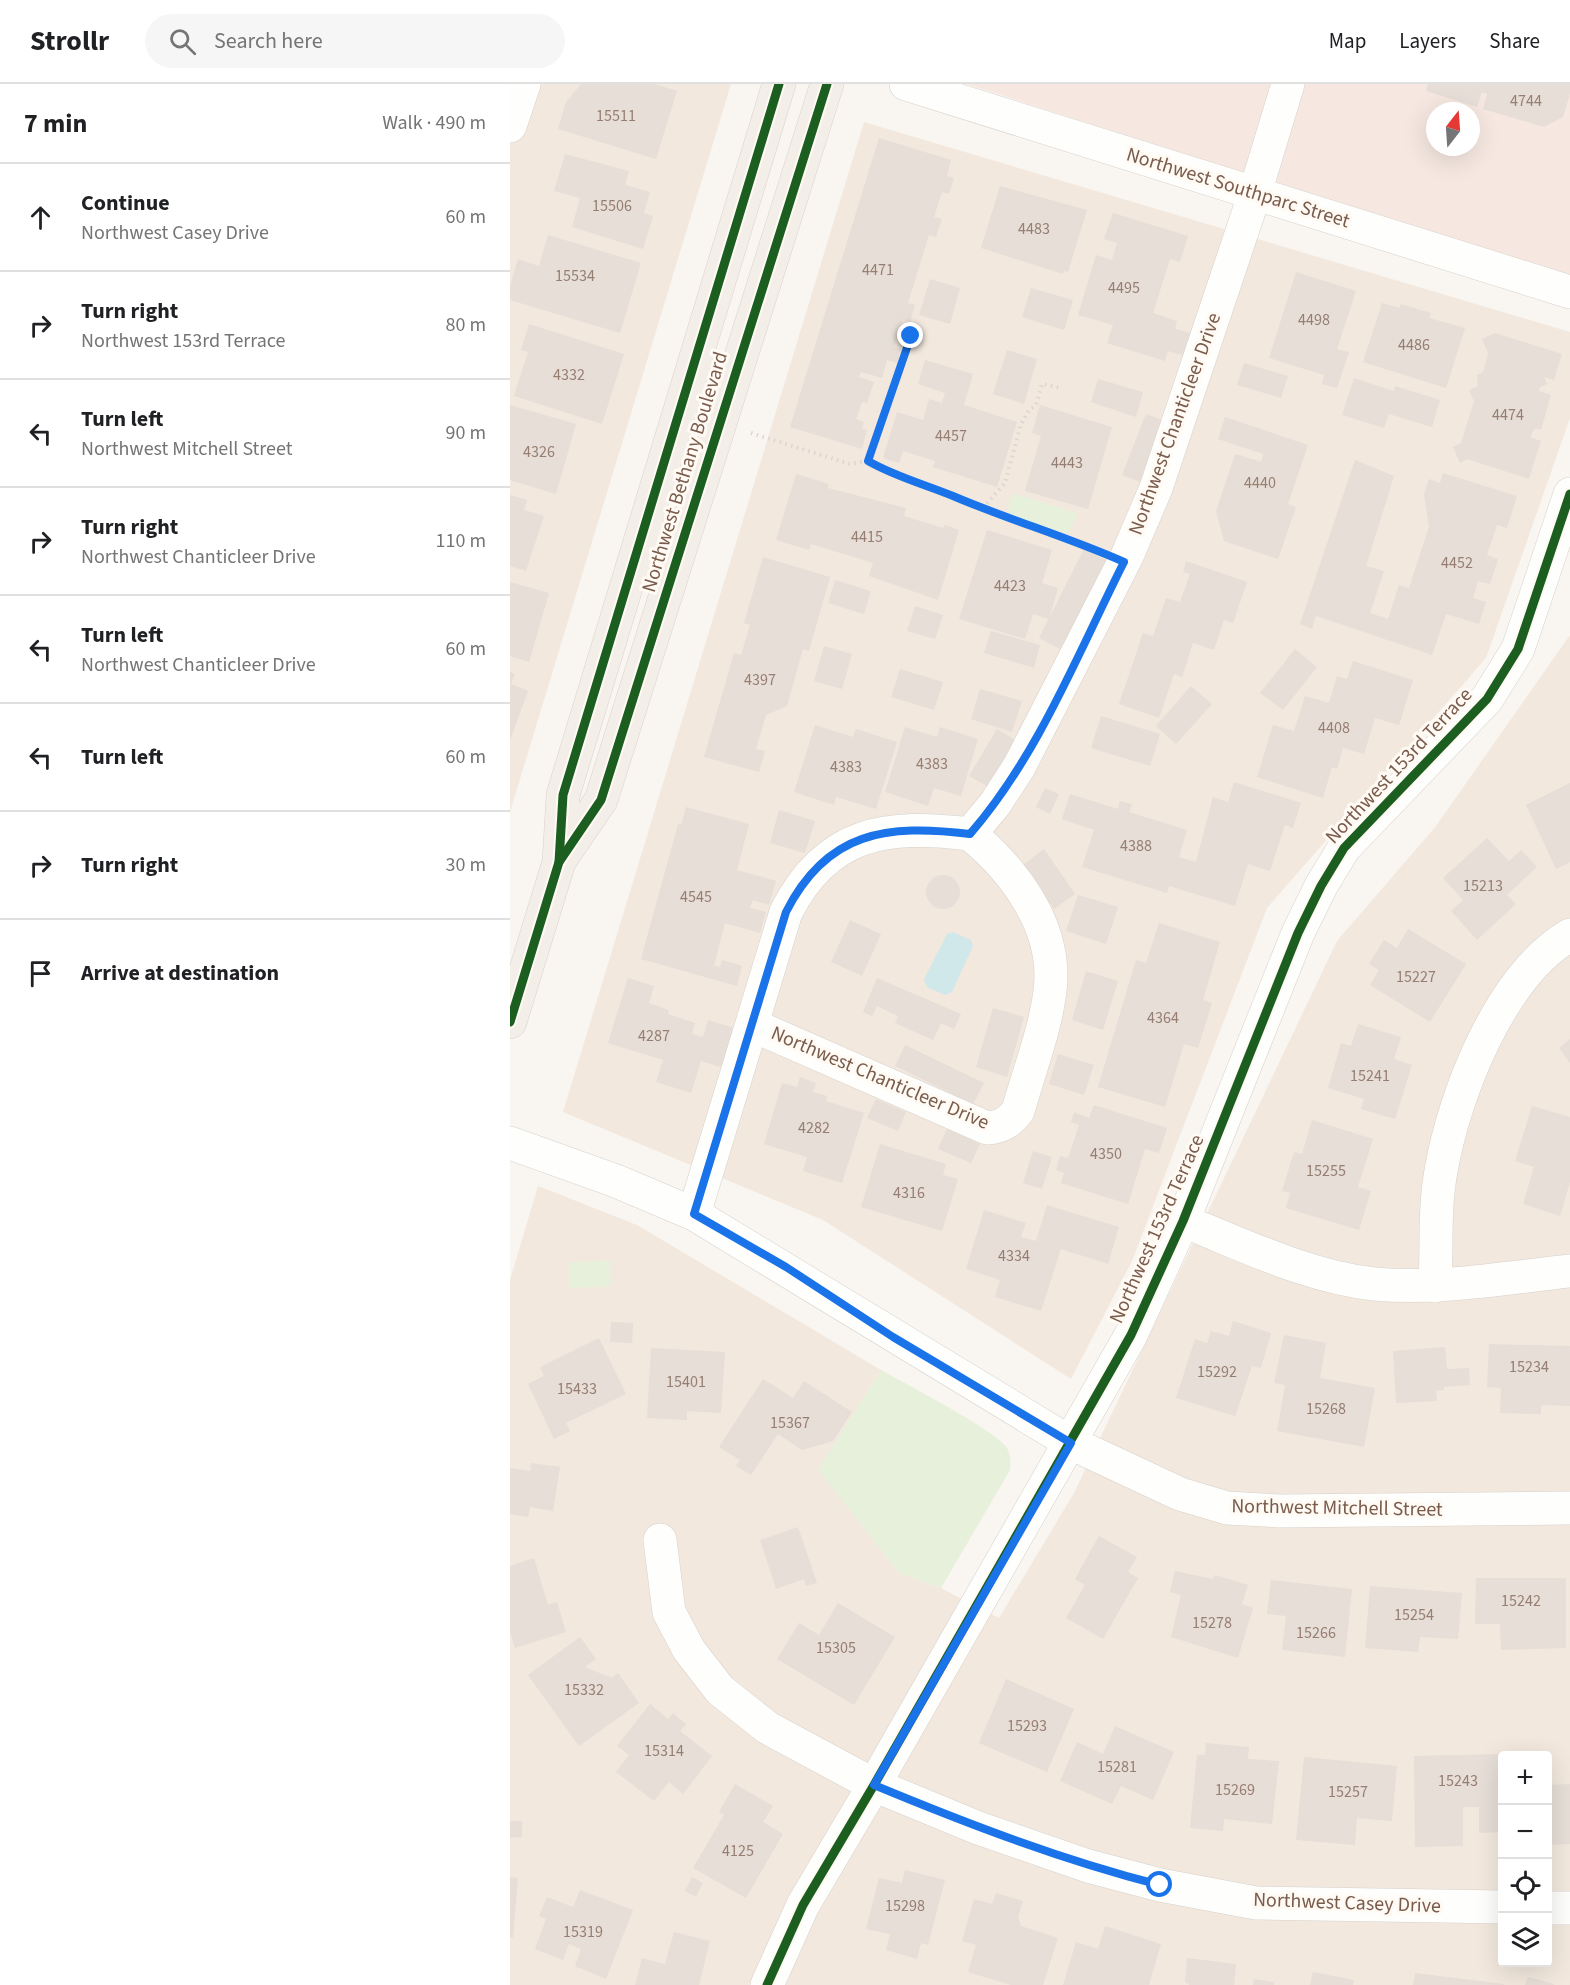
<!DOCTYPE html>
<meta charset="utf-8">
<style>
:root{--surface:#fff;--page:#f6f6f6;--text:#202124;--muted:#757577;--line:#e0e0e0}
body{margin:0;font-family:"Source Sans 3",sans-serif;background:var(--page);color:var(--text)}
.controls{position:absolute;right:18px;bottom:18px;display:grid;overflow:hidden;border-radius:6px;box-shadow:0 6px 24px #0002}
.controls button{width:54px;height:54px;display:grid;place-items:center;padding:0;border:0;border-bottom:2px solid var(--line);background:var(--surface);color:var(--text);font:30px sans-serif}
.compass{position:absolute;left:916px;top:18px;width:54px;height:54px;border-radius:50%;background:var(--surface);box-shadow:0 6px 24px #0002;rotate:17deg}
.stop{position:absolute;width:18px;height:18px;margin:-14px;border:4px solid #1a73e8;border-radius:50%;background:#fff}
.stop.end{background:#1a73e8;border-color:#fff;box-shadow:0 2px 6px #0008}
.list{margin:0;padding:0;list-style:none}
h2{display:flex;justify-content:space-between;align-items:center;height:78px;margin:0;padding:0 24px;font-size:26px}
h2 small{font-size:20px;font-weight:400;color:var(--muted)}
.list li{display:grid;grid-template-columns:39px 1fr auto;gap:18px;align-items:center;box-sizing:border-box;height:108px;padding:0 24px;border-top:2px solid var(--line)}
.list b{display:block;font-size:22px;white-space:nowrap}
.list p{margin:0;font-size:20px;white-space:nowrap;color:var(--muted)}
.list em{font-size:20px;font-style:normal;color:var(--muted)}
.icon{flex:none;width:33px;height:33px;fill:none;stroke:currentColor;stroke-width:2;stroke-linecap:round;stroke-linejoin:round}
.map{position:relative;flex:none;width:1060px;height:1901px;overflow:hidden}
header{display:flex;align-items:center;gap:36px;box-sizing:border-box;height:84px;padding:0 30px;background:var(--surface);border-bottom:2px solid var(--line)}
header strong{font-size:28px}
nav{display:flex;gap:33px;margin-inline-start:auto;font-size:21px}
.search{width:420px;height:54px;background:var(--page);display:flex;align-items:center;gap:15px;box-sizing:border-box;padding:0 21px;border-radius:33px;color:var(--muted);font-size:22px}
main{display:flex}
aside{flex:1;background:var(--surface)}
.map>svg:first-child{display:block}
.residential{fill:#f2e8de;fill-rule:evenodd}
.commercial{fill:#f6e8e1;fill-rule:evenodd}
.green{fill:#e7f0db}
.water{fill:#d0e8ea}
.building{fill:#e6ded7}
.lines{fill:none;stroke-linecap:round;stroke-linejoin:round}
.minor-casing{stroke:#d7d1cb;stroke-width:34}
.major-casing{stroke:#dad1cc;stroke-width:34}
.path{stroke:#dcd5d0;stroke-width:4;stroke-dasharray:1.5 4.5;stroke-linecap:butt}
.minor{stroke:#fefefd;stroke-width:33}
.major{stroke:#f3eee8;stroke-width:33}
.cycleway-casing{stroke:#fffaf3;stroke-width:13}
.cycleway{stroke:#1b5e20;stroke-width:9}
.route{stroke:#1a73e8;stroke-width:8}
.labels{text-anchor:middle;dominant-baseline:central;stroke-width:6;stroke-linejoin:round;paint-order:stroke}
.number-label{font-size:16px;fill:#977e72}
.street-label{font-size:20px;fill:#7a5c4d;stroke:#fffaf3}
</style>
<header>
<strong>Strollr</strong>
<div class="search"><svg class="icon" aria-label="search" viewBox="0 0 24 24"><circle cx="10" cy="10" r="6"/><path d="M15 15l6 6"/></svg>Search here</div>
<nav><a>Map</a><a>Layers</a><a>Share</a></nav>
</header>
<main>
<aside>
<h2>7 min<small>Walk · 490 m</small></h2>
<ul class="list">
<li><svg class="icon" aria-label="ahead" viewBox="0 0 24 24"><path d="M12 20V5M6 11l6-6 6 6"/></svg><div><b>Continue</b><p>Northwest Casey Drive</p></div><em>60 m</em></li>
<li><svg class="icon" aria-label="right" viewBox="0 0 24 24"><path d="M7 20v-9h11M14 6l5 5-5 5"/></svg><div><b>Turn right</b><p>Northwest 153rd Terrace</p></div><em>80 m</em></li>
<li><svg class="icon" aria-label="left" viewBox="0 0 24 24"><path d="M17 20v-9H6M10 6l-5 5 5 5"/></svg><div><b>Turn left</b><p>Northwest Mitchell Street</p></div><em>90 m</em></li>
<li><svg class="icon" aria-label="right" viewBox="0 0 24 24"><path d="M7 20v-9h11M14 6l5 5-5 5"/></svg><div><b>Turn right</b><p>Northwest Chanticleer Drive</p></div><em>110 m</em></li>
<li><svg class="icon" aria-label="left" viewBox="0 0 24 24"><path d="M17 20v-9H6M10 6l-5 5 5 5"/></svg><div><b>Turn left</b><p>Northwest Chanticleer Drive</p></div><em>60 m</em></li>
<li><svg class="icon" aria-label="left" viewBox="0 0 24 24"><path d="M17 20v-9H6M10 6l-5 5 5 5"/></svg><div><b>Turn left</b></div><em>60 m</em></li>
<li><svg class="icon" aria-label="right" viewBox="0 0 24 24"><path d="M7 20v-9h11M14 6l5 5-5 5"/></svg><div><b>Turn right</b></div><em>30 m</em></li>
<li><svg class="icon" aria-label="arrive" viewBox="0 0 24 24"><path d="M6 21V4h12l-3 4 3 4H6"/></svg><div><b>Arrive at destination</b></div></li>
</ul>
</aside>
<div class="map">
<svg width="1060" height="1901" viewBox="0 0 1060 1901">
<rect width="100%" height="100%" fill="#f9f5f0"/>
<g class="residential">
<polygon points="0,0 221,0 0,728"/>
<polygon points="354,38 1060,248 1060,334 976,574 757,824 622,1177 561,1295 313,1136 53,1028"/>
<path d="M1060,551V1901H0V1196L28,1102L127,1141L371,1286L309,1386L389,1489L431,1504L489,1534L564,1409L827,857L926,742ZM993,1672H1038V1878H993Z"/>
</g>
<path class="commercial" d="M456,0H1060V193ZM925,27H961V63H925Z"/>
<g class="green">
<polygon points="502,409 567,429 558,450 497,431"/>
<polygon points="100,1177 101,1202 59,1204 59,1178"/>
<path d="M371,1286C394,1299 487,1347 497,1364C501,1372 501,1378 500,1386L431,1504L389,1489L308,1386Z"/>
</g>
<polygon class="water" points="443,848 461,856 463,862 442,908 435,911 417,903 414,895 437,850"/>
<g class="building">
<polygon points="71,0 145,0 167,7 146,75 48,45 56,18"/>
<polygon points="918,0 1060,0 1060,10 1053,33 1034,43 973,25 977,10 972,8 967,23 916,7"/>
<polygon points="369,54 441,76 437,92 444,94 439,110 432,108 424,133 432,135 426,153 419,151 398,219 405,221 400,238 393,235 384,263 391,265 387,279 377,276 372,294 351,288 349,293 364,298 357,319 352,318 346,335 354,338 352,345 357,346 352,365 280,343"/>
<polygon points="55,70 119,87 115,101 140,108 134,129 143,132 133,165 62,143 70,114 44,107"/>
<polygon points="490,102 577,126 558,188 554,187 553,190 471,164"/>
<polygon points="603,129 678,152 670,178 660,175 643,229 667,237 665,245 681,249 674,272 658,267 655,277 597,259 603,241 568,231 586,171 602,176 607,159 594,155"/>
<polygon points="38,151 131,179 110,249 0,216 0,202 8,175 29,182"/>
<polygon points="786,188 846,207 827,265 839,268 827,304 812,300 814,291 759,274"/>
<polygon points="420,195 450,204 440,240 409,231"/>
<polygon points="521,204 563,216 554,246 512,233"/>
<polygon points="872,219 889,224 891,220 921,229 919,234 955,244 936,304 853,278"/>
<polygon points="19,240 114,270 92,340 4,312 18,268 11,266"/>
<polygon points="985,249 1052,270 1044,296 1034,293 1037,300 1030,303 1029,307 1041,311 1031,346 1025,344 1020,353 1031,357 1019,395 957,375 950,379 943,363 951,359 964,317 959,306 968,302 967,291 973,288 978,269 972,255"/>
<polygon points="497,266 527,275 514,320 483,310"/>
<polygon points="415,276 463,290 454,321 507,338 487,403 423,383 425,377 393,367 389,379 373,374 387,328 413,336 419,315 432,319 435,309 408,300"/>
<polygon points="734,279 778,292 771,314 727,301"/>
<polygon points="844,294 884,307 885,302 930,316 922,343 879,330 874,344 832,331"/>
<polygon points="588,295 633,308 626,333 581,318"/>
<polygon points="0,321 66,340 46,410 0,396"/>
<polygon points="530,321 602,343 578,425 515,407 531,352 522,349"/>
<polygon points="636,330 660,339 636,400 612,391"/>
<polygon points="715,333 798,361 778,420 786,423 768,475 714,457 706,427 725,370 751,378 753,370 708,355"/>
<polygon points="845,376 884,392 856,482 874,487 860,529 878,535 889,501 899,504 919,443 914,410 919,395 930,399 933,389 1007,412 997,444 987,441 977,471 988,475 980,500 968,497 963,514 976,518 969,540 936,530 922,571 806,532 802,545 790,540"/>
<polygon points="286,390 319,400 318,404 396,424 394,432 433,444 435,441 449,446 428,516 359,492 363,479 301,460 299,466 266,456"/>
<polygon points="0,411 17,416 14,426 34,432 16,487 0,482"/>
<polygon points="477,446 542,466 532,499 548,504 539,535 523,530 515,555 449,535"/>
<polygon points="574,465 602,479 556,568 529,554"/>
<polygon points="253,473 320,493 299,567 293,565 277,622 256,631 246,665 255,667 249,688 194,673 224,569 231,571 240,541 234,539"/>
<polygon points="676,477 737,498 723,539 714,536 704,566 683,559 672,593 664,590 649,634 609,620 633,549 643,552 656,514 670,518 680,490 673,488"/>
<polygon points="325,496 361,507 354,530 318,519"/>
<polygon points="0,498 39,509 19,578 0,572"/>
<polygon points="405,522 433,531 425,555 397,547"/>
<polygon points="481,547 530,561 524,584 474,569"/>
<polygon points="314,562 342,570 332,605 304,597"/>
<polygon points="785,565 807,583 773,626 750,609"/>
<polygon points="843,577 903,596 889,641 865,634 854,670 833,664 827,685 822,683 813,714 747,693 763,641 784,647 795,612 819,619 827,592 837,595"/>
<polygon points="390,585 433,598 424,626 381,613"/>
<polygon points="0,588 5,590 1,600 18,607 0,656"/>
<polygon points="681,602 702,620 666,660 646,642"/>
<polygon points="470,605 512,617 502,648 461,635"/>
<polygon points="591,632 650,650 640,682 581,664"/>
<polygon points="305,641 343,653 346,645 387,658 366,725 326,713 324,721 284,708"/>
<polygon points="395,643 427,653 430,643 468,655 451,712 424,704 418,722 375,708"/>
<polygon points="487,645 505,656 477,702 459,692"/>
<polygon points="724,698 791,719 783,744 775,741 760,787 738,780 725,822 659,802 657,809 572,783 584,746 552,735 560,710 608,725 610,717 622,720 619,728 677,746 669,773 686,778 703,713 718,718"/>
<polygon points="1060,699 1060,778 1046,785 1016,721"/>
<polygon points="535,704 549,710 540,730 526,723"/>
<polygon points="176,723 239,740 227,786 266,797 259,821 243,816 240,824 256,828 250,849 215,839 204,882 210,883 212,876 232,882 227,902 131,875 168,740 171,741"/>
<polygon points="269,726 305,737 295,769 260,759"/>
<polygon points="977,754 999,777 1011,766 1027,783 997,811 1006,820 967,856 941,827 953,816 933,794"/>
<polygon points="534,765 565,810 544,825 513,781"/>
<circle cx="433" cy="808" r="17"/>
<polygon points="568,811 608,823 596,860 556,847"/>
<polygon points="340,836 371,850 352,892 321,878"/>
<polygon points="649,839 710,858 693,916 702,919 688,964 674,960 655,1023 588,1003 626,876 636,879"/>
<polygon points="898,845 956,880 920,938 860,901 869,886 859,880 874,856 887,864"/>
<polygon points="576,887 608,897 593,946 562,936"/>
<polygon points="118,894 144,902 139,919 159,926 158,930 185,939 182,950 193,953 198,936 237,948 224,987 191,977 181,1009 146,998 153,976 98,959"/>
<polygon points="367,894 451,930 444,945 431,939 423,956 385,939 388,932 367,922 362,932 353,928"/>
<polygon points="483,924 514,933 497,993 466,983"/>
<polygon points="848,940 891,953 884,975 902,981 885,1035 851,1025 854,1015 818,1004 831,959 841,962"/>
<polygon points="1060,955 1060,979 1049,964"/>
<polygon points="395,961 474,999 463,1020 385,982"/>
<polygon points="548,970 584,981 574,1011 539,1000"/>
<polygon points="290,993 306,999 303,1008 317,1012 316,1017 354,1029 332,1099 293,1087 297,1073 254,1060 272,999 287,1003"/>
<polygon points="366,1015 396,1028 388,1047 357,1034"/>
<polygon points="584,1021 657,1044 649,1069 635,1065 618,1120 551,1099 554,1089 546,1086 550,1072 558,1074 569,1041 561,1038 564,1028 579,1034"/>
<polygon points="1022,1022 1060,1033 1060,1098 1050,1132 1013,1120 1024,1083 1005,1077"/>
<polygon points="802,1036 863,1055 848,1103 861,1107 849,1146 776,1124 780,1109 772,1107 784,1068 792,1070"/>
<polygon points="437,1045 470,1060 461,1079 428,1065"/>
<polygon points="370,1060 436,1080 433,1091 448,1095 432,1147 351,1123"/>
<polygon points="523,1067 542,1073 532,1105 513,1099"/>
<polygon points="537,1121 609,1143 598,1180 551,1165 531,1227 485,1213 490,1196 456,1185 474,1126 516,1139 511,1153 526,1157"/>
<polygon points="723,1237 761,1249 751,1284 742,1282 725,1332 666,1314 685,1255 697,1259 701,1247 719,1252"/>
<polygon points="101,1238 123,1239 122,1259 100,1258"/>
<polygon points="774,1251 816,1259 810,1294 865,1304 854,1363 767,1347 775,1301 764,1299"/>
<polygon points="89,1254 116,1310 56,1339 60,1347 44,1355 18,1300 34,1292 30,1283"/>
<polygon points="979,1260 1060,1262 1060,1322 1031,1321 1031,1330 990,1329 991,1304 977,1303"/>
<polygon points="935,1263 937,1285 959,1284 960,1301 934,1303 934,1306 926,1307 927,1317 886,1319 883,1267"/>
<polygon points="141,1264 215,1268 211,1329 177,1327 177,1336 137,1334"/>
<polygon points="253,1295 283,1314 294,1297 342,1328 323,1357 292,1366 268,1350 241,1391 226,1382 230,1376 209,1363"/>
<polygon points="21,1379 50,1383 43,1427 20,1423 18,1433 0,1430 0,1384 20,1387"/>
<polygon points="288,1443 307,1499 296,1502 294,1495 266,1505 250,1456"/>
<polygon points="589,1452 627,1473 618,1488 628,1494 593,1555 556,1534 575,1501 565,1495"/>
<polygon points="24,1474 38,1521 47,1518 56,1548 5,1564 0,1547 0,1482"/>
<polygon points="665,1487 703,1495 705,1491 738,1501 732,1520 743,1524 728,1574 661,1553 671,1511 660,1508"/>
<polygon points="966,1494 1056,1494 1056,1564 991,1566 990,1540 965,1540"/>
<polygon points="761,1496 842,1505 835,1573 772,1566 776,1532 757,1530"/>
<polygon points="860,1502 952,1509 948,1555 910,1553 908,1568 855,1564"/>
<polygon points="328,1519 385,1553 344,1621 267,1575 289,1539 309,1551"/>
<polygon points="70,1553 86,1575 75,1583 102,1594 108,1589 129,1619 69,1662 18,1591"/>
<polygon points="496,1595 564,1625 537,1688 469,1659"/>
<polygon points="140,1620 158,1635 163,1629 176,1640 170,1647 202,1672 173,1710 159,1698 144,1717 106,1688 119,1671 107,1662"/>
<polygon points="605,1642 664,1668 643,1716 611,1702 602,1720 550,1697 567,1658 593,1670"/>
<polygon points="696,1659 739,1663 738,1675 769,1677 762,1740 714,1735 713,1747 680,1744 687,1671 695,1671"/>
<polygon points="993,1670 993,1748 969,1749 969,1723 953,1723 953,1762 905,1763 904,1672"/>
<polygon points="794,1673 887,1682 882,1737 847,1734 845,1761 786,1756"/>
<polygon points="225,1700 263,1722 253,1738 273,1750 236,1814 183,1784 214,1731 209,1728"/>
<polygon points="1060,1700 1060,1760 1038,1761 1038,1701"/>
<polygon points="0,1737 12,1737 12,1753 0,1754"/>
<polygon points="395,1786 435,1796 418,1861 411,1859 407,1875 376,1866 380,1850 356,1845 369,1794 392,1799"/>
<polygon points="0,1793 8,1794 3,1854 0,1853"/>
<polygon points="182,1793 193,1799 186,1813 175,1807"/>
<polygon points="70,1806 123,1826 96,1895 65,1882 71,1865 59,1860 53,1876 25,1865 36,1835 29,1832 37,1813 63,1823"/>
<polygon points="486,1809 513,1817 508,1833 511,1842 548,1854 533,1901 501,1901 458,1888 466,1861 452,1857 464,1815 482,1820"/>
<polygon points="595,1842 651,1860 639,1901 553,1901 566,1858 588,1865"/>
<polygon points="164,1848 200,1857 189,1901 125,1901 132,1874 155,1880"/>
<polygon points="677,1874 726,1880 724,1901 680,1901 675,1898"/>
<polygon points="803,1888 844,1896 843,1901 800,1901"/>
<polygon points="905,1889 994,1900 994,1901 903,1901"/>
<polygon points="1018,1893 1044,1900 1044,1901 1015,1901"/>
<polygon points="744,1895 764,1898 764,1901 743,1901"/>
</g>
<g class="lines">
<defs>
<g id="minor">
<polyline points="396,0 1060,208"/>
<polyline points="0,42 14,0"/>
<path d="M242,941L477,1044C492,1043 499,1038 508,1027C519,987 535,947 540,907C548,844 505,787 460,750"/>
<polyline points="0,1059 106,1097 184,1130 561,1359 670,1410 717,1424 770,1427 1060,1424"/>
<path d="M184,1130L276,828C317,747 377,740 460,750L485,720L509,683L617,472L646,404L745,109L778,0"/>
<path d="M673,1137C734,1161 798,1193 864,1200C929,1206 995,1194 1060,1187"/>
<path d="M925,1202C927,1165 924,1124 931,1087C944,1011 990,892 1060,851"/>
<polyline points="150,1456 159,1528 179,1566 210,1606 258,1644 364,1701 468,1744 578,1782 650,1801 746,1819 993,1823"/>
<polyline points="1038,1824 1060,1824"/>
<polyline points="257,1901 293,1821 364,1701 621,1251 673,1137 788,849 811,802 834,764 977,615 1008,565 1060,410"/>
</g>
<g id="major">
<polyline points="50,776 91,716 317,0"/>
<polyline points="0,938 49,778 53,711 269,0"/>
</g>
</defs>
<use href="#minor" class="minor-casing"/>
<use href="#major" class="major-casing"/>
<g class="path">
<polyline points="241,349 340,380 358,377 380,390 413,403 583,464"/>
<polyline points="358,377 383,300 388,296 401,251 406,250"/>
<polyline points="473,424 495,399 511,340 519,326 526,321 532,300 552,304"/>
</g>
<use href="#minor" class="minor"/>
<use href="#major" class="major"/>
<defs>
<g id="cycleway">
<polyline points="49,778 91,716 317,0"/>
<polyline points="0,938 49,778 53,711 269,0"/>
<polyline points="257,1901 293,1821 364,1701 621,1251 673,1137 788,849 811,802 834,764 977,615 1008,565 1060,410"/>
</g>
</defs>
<use href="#cycleway" class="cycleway-casing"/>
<use href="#cycleway" class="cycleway"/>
</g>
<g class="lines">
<path class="route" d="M401,252L358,377C386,393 414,400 443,412C499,436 558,453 614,478C568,569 528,672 460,750C377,740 317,747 276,828L184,1130L276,1183L383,1253L561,1359L364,1701C458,1740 552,1776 650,1801"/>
</g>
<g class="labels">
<g class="number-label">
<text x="1016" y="17">4744</text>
<text x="106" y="32">15511</text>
<text x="102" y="122">15506</text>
<text x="524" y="145">4483</text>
<text x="368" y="186">4471</text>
<text x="65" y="192">15534</text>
<text x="614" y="204">4495</text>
<text x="804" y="236">4498</text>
<text x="904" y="261">4486</text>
<text x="59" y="291">4332</text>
<text x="998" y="331">4474</text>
<text x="441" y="352">4457</text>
<text x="29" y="368">4326</text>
<text x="557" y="379">4443</text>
<text x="750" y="399">4440</text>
<text x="357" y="453">4415</text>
<text x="947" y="479">4452</text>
<text x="500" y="502">4423</text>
<text x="250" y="596">4397</text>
<text x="824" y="644">4408</text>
<text x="422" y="680">4383</text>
<text x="336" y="683">4383</text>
<text x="626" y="762">4388</text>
<text x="973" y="802">15213</text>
<text x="186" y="813">4545</text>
<text x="906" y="893">15227</text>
<text x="653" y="934">4364</text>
<text x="144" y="952">4287</text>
<text x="860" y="992">15241</text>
<text x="304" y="1044">4282</text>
<text x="596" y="1070">4350</text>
<text x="816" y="1087">15255</text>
<text x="399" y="1109">4316</text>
<text x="504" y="1172">4334</text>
<text x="1019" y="1283">15234</text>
<text x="707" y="1288">15292</text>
<text x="176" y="1298">15401</text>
<text x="67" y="1305">15433</text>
<text x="816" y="1325">15268</text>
<text x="280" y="1339">15367</text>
<text x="1011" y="1517">15242</text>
<text x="904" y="1531">15254</text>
<text x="702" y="1539">15278</text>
<text x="806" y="1549">15266</text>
<text x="326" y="1564">15305</text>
<text x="74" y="1606">15332</text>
<text x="517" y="1642">15293</text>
<text x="154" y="1667">15314</text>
<text x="607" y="1683">15281</text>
<text x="948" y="1697">15243</text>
<text x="725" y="1706">15269</text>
<text x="838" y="1708">15257</text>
<text x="228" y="1767">4125</text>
<text x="395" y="1822">15298</text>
<text x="73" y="1848">15319</text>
</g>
<g class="street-label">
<text transform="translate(728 104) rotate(17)">Northwest Southparc Street</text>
<text transform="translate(665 340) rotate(-70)">Northwest Chanticleer Drive</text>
<text transform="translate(175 388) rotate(-73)">Northwest Bethany Boulevard</text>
<text transform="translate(889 682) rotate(-47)">Northwest 153rd Terrace</text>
<text transform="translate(370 994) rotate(23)">Northwest Chanticleer Drive</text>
<text transform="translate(647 1145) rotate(-66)">Northwest 153rd Terrace</text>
<text transform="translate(827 1424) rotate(1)">Northwest Mitchell Street</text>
<text transform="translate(837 1819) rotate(2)">Northwest Casey Drive</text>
</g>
</g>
</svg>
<div class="controls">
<button>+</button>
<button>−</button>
<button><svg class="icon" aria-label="locate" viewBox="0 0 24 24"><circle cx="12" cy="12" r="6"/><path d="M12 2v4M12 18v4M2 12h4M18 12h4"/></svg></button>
<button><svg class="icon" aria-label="layers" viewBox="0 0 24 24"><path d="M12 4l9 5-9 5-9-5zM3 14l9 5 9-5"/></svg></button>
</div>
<svg class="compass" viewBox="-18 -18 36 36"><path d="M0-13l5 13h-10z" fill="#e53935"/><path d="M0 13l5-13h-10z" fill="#757577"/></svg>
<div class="stop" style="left:650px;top:1801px"></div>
<div class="stop end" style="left:401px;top:252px"></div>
</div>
</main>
